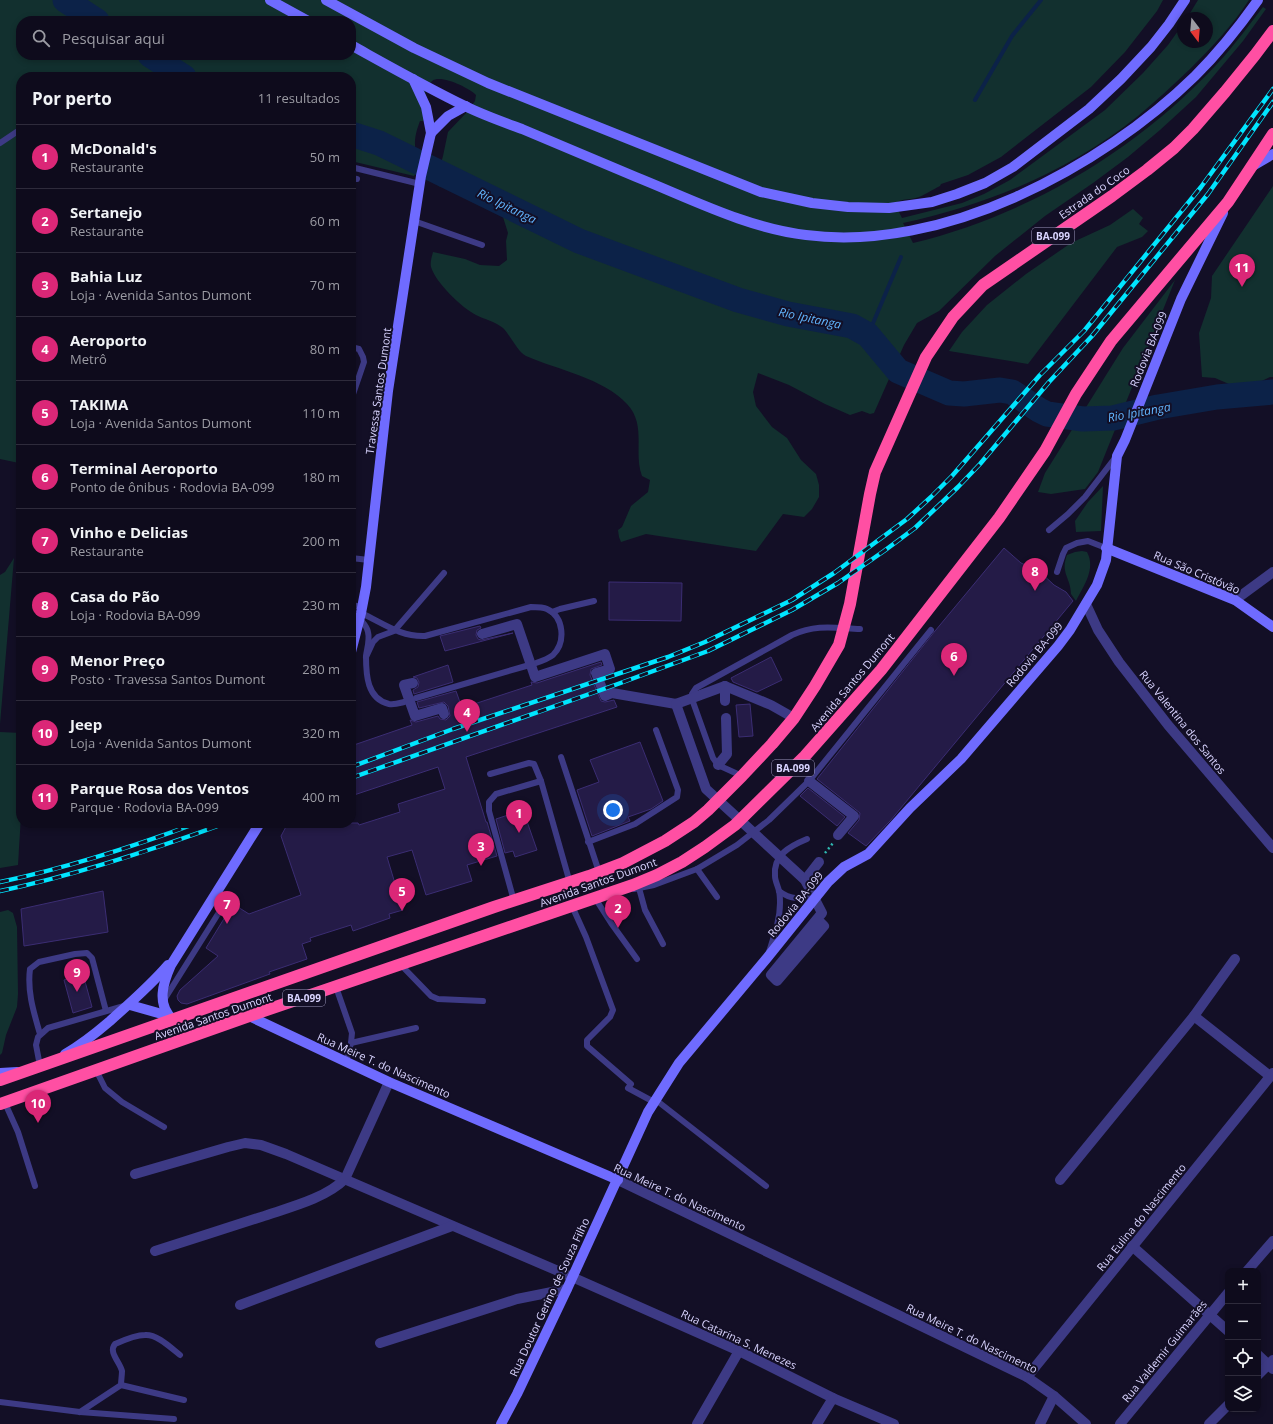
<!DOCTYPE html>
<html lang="pt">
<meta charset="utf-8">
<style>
:root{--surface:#0e0b1c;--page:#1c1929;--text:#f1f3f6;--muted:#9b9ba3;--line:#2e2b3b;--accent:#db2777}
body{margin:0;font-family:"Open Sans",sans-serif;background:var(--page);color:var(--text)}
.controls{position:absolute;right:12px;bottom:12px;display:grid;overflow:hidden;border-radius:8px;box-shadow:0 2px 6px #0003}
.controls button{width:36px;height:36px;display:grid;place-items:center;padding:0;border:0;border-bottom:1px solid var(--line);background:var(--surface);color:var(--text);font:20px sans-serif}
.compass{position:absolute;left:1177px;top:12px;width:36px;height:36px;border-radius:50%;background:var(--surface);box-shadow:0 2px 6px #0003;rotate:164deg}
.you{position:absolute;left:613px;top:810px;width:14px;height:14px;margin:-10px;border:3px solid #fff;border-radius:50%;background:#1a73e8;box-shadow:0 0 0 6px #1a73e833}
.badge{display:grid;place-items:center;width:26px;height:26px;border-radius:50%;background:var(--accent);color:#fff;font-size:13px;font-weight:700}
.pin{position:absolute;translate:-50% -33px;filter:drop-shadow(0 1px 2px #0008)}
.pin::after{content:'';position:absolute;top:21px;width:14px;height:12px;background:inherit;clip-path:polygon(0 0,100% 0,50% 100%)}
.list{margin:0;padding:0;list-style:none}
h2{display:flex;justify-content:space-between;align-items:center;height:52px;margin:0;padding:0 16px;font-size:17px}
h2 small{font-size:13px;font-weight:400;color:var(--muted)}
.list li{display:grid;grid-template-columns:26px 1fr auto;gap:12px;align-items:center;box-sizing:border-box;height:64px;padding:0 16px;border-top:1px solid var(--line)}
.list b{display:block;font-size:15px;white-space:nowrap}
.list p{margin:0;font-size:13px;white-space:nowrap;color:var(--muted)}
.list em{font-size:13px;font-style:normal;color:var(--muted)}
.icon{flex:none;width:22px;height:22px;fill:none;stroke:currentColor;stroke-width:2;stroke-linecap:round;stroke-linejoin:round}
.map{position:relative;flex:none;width:1273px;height:1424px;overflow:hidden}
.search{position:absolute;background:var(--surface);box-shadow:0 2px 6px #0003;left:16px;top:16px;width:340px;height:44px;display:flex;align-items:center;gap:10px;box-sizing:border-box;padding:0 14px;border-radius:16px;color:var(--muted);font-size:15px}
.panel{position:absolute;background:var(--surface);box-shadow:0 2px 6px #0003;left:16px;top:72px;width:340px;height:756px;border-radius:16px}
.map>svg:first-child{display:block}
.green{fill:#12302f;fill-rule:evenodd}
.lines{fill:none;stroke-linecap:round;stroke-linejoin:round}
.stream{stroke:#0c2248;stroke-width:4}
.river{stroke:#0c2248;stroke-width:25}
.building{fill:#241b47;stroke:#3b2d73}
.path{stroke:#2fb8b0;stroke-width:2.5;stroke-dasharray:2 3;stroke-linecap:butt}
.lane{stroke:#3d3a85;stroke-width:6}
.street{stroke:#3d3a85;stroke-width:10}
.secondary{stroke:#6f6bff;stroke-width:10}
.highway{stroke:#ff4fa3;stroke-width:12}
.rail-casing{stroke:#00e5ff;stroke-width:4.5}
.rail{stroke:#130f26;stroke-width:3;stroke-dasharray:9;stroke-linecap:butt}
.labels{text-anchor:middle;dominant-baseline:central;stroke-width:4;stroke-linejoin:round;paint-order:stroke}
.shield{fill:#130f26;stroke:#9e99be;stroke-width:1}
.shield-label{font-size:10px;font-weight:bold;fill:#d9d4ff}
.street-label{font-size:11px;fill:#d9d4ff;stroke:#130f26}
.water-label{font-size:12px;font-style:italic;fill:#62b6ff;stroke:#130f26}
</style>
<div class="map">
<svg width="1273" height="1424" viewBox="0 0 1273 1424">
<rect width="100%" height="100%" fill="#130f26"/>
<g class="green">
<path d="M0,0H1163L1157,11L1125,52L1091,87L1001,157L968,175L941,184L940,186C934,189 921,197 916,198C909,200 901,198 895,204L902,218L962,203L984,194L1010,180L1105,110L1143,73L1168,45L1183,24V42H1207V18H1187L1198,0H1249C1233,25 1211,48 1190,69C1173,85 1156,101 1138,116C1071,170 988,205 903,223L913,243C1028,215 1136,151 1217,64C1234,46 1248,26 1263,7L1266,9L1243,41L1196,97L1160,130L1128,157L1093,183L1045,216L995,256L939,311L917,323L904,345L874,413L870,414L862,411L850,415L825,404L789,385L758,373L753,392L756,406L772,427L787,438L801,460L816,474L819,485V497L812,509L804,517L783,514L756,551L646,534L621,542L619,537L618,530L622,527L631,506L648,492L650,480L642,476C633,453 647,425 627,404C603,378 558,370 526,356C518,352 510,335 503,328C496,322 484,319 476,315C461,307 436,283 431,267C430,262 432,256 433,252L465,259L480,265L499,266L507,260L506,241L508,233L503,217L489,206L461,193L438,186L437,178L443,156L448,132L467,112L475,101L476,95C469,88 441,74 432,81C429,84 427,89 425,92L432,113C431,119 426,121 420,121C417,129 413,141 416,151C418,158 420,158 421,166L414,176L351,161V77H21V461L19,463L0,459ZM21,21H351V55H21Z"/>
<polygon points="1273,186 1273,377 1270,377 1243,390 1215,378 1202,377 1199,333 1211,298 1212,276"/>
<polygon points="1133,209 1143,218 1139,224 1148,231 1142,237 1117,247 1028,364 949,351 962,332 987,305 1026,274 1071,243 1110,225"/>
<polygon points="1175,280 1098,472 1085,489 1051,494 1038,492 1045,473 1123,348"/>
<polygon points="1103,486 1101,531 1076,532 1075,521 1088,502"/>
<path d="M1082,551L1087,552C1096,569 1084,585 1076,601L1071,594C1071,578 1060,573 1067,555L1075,552Z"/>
<polygon points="14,558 0,724 0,575 5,572"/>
<polygon points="0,732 21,733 21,815 18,865 0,868"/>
<polygon points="8,910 13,913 17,927 18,994 17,1007 6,1035 2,1053 0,1055 0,912"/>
</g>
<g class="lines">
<g class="stream">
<polyline points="975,100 1012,36 1041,0"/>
<polyline points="868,335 901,257"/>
</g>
<g class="river">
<polyline points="65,0 97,21"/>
<polyline points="150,55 184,77"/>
<polyline points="351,134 379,143 579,241 738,300 788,314 852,326 868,335 898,371 949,393 964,394 1000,390 1012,392 1039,410 1047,414 1083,419 1113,418 1158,407 1217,397 1273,392"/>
</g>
</g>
<g class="building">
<polygon points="1004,548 1021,563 1039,571 1054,585 1066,592 1073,601 890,821 866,846 848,833 859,820 860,813 817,779 935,631"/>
<polygon points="609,582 682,583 681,621 609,620"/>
<polygon points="480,626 481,628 477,630 476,635 478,639 481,640 513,633 445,651 440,636"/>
<polygon points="771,657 782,680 757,692 733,682 731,678"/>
<polygon points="601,662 602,665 591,669 590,675 601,701 605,702 614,700 617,707 466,757 486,822 487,822 497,856 467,865 472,881 426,895 412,850 387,857 403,910 389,914 390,918 353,931 351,925 310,938 311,941 302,944 307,959 269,972 270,974 187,1004 181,1003 178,1000 177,996 180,990 218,956 206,948 233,904 249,914 301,895 281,836 288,823 358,823 359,825 400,812 398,804 445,789 438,767 351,796 351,746 412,725 410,720 416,722 438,716 440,719 446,720 450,716 448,706 444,702 419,708 417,702 456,691 462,708 532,685 531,682 537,683"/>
<polygon points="448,665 453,682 414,694 413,690 418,687 419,682 417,678 413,677"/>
<polygon points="750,704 753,736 739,737 736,705"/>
<polygon points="640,742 663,801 651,809 628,817 630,821 592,836 577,790 599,782 590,760"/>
<polygon points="808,788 845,817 837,826 800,796"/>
<polygon points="523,810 537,850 515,857 513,851 505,853 496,819"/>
<polygon points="103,891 108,932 24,946 21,909"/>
<polygon points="83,974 92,1007 73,1013 64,980"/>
</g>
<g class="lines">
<polyline class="path" points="825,853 833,843"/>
<g class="lane">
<polyline points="0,143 21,129"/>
<polyline points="351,167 420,184"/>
<polyline points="351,178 357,179"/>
<polyline points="414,221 482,245"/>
<polyline points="351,347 359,349 363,357 364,362 351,400"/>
<polyline points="1049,530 1068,514 1085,497 1115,458"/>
<polyline points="351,558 369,560"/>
<polyline points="1057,572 1063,554 1066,548 1077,543 1088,541 1106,548"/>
<polyline points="351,605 363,607"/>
<polyline points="552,612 560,609 594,601"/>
<path d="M361,613C383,623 400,637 425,636L531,607C536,607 543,607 547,609C564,617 566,642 553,655C548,659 542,661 536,663"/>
<path d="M360,619C363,623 367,626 368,632C370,640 367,648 366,656C366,675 367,699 389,704C394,705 400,703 404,702"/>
<polyline points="366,657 373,642 378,637 394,631 444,573"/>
<polyline points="416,698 526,666"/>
<polyline points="561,757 599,872"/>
<polyline points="490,774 529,763 534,764 541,781 570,883"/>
<path d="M742,776L718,765L713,758L693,702L692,694L696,688L792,635C817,624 834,628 860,629"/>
<polyline points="588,842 635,824 677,797 678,790 656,730"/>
<polyline points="697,869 717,897"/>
<polyline points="639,888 645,910 663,944"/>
<polyline points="634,889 654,885 697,869 737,845 769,820 809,781 931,630"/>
<path d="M779,891C789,899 804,901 815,894"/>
<polyline points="595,898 611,923 637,959"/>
<polyline points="514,901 489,811 489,802 496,794 541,781"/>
<polyline points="572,906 586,937 613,1010 610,1017 587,1040 587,1046 631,1084 628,1088 654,1102"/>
<path d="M769,952C774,936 780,920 780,903C780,900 780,895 779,891C778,886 775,881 775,876C773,855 790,846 807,839"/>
<polyline points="401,965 431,996 438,999 483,1001"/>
<polyline points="336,987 352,1033 351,1043 346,1062"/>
<polyline points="164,1000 228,898"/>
<path d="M40,1034C34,1013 27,992 30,969L39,962L75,954L87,953L92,958L106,1011"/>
<polyline points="351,1043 416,1028"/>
<polyline points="40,1066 36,1045 38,1037 48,1028 124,1006"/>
<polyline points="96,1070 105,1088 122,1102 164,1127"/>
<polyline points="656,1100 766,1186"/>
<polyline points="5,1103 18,1132 35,1186"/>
<polyline points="121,1385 184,1400"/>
<polyline points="0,1402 80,1412 174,1419"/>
<path d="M80,1412L121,1385C121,1381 122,1375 122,1371C120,1362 108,1352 115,1344C124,1340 135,1335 145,1335C157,1334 171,1348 180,1355"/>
</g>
<g class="street">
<polyline points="1235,600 1273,572"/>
<polyline points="1086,604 1098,630 1119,662 1168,725 1273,848"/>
<polyline points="482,634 517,624 535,677 605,654 610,669 596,673 605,696 612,693 676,704 725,686 771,705 794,718"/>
<polyline points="413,683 404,685 415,716 442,708 444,714"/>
<polyline points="725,686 725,701"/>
<polyline points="676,704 706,789 805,880 822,913 771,975 777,981 824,926 819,921 780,970"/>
<polyline points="718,765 727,754 726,718"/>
<polyline points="809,781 854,816 838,835"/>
<polyline points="805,880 819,862"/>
<polyline points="1194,1016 1270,1076"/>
<polyline points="135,1174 228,1147 245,1143 261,1145 286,1154 572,1277 739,1351 833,1398 894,1424"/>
<polyline points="618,1180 1027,1377 1054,1396 1086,1424"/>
<polyline points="1060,1180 1194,1016 1235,959"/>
<polyline points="1132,1246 1228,1331"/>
<path d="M155,1251C190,1240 226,1228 261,1217C287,1208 325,1199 345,1179L389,1082"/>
<polyline points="1247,1271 1273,1241"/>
<polyline points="240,1305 452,1226"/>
<polyline points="380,1343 517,1299 567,1289"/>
<polyline points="1258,1355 1273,1369"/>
<polyline points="1258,1375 1273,1360"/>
<polyline points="1027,1377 1273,1073"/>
<polyline points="697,1424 739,1351"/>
<polyline points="817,1424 833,1398"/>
<polyline points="1040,1424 1054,1396"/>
<polyline points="1120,1424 1228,1293"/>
<polyline points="1209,1424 1228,1405"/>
</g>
<g class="secondary">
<polyline points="270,0 308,21"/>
<polyline points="326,0 414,48 488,83 761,192 812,203 848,207 889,208 932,202 957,194 985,183 1013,167 1089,109 1121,79 1151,47 1169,24 1185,0"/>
<path d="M351,45C389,66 426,87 465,106C483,115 503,122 522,129C560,145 598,161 636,177C691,199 747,228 806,235C942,253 1101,168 1195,76C1219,52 1239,27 1258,0"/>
<polyline points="431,133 448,116 466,106"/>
<polyline points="1251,167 1273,154"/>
<polyline points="1106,548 1235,600 1273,627"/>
<polyline points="351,652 361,613 366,587 388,391 421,176 431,133 426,107 413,79"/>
<polyline points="130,1005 169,1016"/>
<polyline points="249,1016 389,1082 618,1180"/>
<path d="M173,1020C156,1004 163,983 171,965L260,823"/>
<path d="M65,1054C81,1045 96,1033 110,1021C130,1003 150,986 168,965"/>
<polyline points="0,1073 17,1072"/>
<polyline points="501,1424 517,1394 567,1289 648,1112 679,1063 767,958 828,882 844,867 868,854 910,808 961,759 1058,646 1070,630 1097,585 1106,560 1117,456 1125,440 1181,299 1223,213"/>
</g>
<g class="highway">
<polyline points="0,1080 494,907 589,876 623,863 665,841 694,822 708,810 742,776 772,744 794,718 815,686 839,645 850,604 870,494 875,472 926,357 953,317 983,285 1112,196 1147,170 1174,148 1193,129 1225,92 1255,55 1273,31"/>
<polyline points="0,1104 249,1016 633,885 657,875 682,862 705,847 735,825 805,756 881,670 999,518 1045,451 1076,394 1111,341 1228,202 1273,134"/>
</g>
<defs>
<g id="rail">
<polyline points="351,767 453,729 668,657 705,642 792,600 834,573 907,519 931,497 952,476 1040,375 1084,331 1201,187 1273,89"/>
<polyline points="351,778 615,685 708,651 792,610 838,583 884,551 915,528 958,487 980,464 1049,382 1092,336 1208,194 1273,102"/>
<path d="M0,882C67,868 132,847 197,823"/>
<path d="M0,891C77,875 152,850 226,823"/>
</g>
</defs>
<use href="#rail" class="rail-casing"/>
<use href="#rail" class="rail"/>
</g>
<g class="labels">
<g class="shield">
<rect x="1032" y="228" width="42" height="16" rx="3"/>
<rect x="772" y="760" width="42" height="16" rx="3"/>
<rect x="283" y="990" width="42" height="16" rx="3"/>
</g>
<g class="shield-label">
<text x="1053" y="236">BA-099</text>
<text x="793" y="768">BA-099</text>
<text x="304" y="998">BA-099</text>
</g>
<g class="street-label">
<text transform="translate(1094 192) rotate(-35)">Estrada do Coco</text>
<text transform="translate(1148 349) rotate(-68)">Rodovia BA-099</text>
<text transform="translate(378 391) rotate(-82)">Travessa Santos Dumont</text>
<text transform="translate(1197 572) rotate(23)">Rua São Cristóvão</text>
<text transform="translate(1034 654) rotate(-50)">Rodovia BA-099</text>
<text transform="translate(852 682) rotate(-50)">Avenida Santos Dumont</text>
<text transform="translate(1183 722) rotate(51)">Rua Valentina dos Santos</text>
<text transform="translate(598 882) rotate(-20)">Avenida Santos Dumont</text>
<text transform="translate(795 904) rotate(-51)">Rodovia BA-099</text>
<text transform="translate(213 1016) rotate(-19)">Avenida Santos Dumont</text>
<text transform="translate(384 1065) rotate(24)">Rua Meire T. do Nascimento</text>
<text transform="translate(680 1197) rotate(25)">Rua Meire T. do Nascimento</text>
<text transform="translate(1141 1217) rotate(-51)">Rua Eulina do Nascimento</text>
<text transform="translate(549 1297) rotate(-65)">Rua Doutor Gerino de Souza Filho</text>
<text transform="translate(972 1338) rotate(26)">Rua Meire T. do Nascimento</text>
<text transform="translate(739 1339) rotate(25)">Rua Catarina S. Menezes</text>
<text transform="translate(1164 1351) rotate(-51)">Rua Valdemir Guimarães</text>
</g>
<g class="water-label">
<text transform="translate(507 206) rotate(26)">Rio Ipitanga</text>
<text transform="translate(810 318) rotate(12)">Rio Ipitanga</text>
<text transform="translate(1139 412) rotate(-10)">Rio Ipitanga</text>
</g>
</g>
</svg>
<div class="controls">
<button>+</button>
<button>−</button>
<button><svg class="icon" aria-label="locate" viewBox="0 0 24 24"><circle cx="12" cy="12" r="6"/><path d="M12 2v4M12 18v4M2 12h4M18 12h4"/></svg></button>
<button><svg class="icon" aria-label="layers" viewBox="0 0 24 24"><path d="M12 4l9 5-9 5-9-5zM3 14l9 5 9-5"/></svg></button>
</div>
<svg class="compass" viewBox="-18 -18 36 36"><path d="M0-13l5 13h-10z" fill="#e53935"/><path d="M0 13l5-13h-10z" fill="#9b9ba3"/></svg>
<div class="you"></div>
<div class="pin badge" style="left:519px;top:833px">1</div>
<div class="pin badge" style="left:618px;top:928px">2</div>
<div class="pin badge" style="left:481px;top:866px">3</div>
<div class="pin badge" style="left:467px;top:732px">4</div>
<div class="pin badge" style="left:402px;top:911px">5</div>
<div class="pin badge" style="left:954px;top:676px">6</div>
<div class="pin badge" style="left:227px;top:924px">7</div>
<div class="pin badge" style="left:1035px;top:591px">8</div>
<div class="pin badge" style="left:77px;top:992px">9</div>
<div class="pin badge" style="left:38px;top:1123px">10</div>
<div class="pin badge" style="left:1242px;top:287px">11</div>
<div class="search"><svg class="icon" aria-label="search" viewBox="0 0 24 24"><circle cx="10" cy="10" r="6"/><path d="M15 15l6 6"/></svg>Pesquisar aqui</div>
<section class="panel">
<h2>Por perto<small>11 resultados</small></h2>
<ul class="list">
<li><span class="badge">1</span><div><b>McDonald's</b><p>Restaurante</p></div><em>50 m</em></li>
<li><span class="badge">2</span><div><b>Sertanejo</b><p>Restaurante</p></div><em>60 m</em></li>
<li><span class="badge">3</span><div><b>Bahia Luz</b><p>Loja · Avenida Santos Dumont</p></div><em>70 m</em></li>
<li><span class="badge">4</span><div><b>Aeroporto</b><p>Metrô</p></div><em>80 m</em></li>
<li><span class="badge">5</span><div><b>TAKIMA</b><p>Loja · Avenida Santos Dumont</p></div><em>110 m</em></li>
<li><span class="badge">6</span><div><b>Terminal Aeroporto</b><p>Ponto de ônibus · Rodovia BA-099</p></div><em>180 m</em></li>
<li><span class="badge">7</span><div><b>Vinho e Delicias</b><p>Restaurante</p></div><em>200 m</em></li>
<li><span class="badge">8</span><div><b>Casa do Pão</b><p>Loja · Rodovia BA-099</p></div><em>230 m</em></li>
<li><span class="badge">9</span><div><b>Menor Preço</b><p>Posto · Travessa Santos Dumont</p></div><em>280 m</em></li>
<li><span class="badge">10</span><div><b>Jeep</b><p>Loja · Avenida Santos Dumont</p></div><em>320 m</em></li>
<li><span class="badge">11</span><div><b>Parque Rosa dos Ventos</b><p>Parque · Rodovia BA-099</p></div><em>400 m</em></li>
</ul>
</section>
</div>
